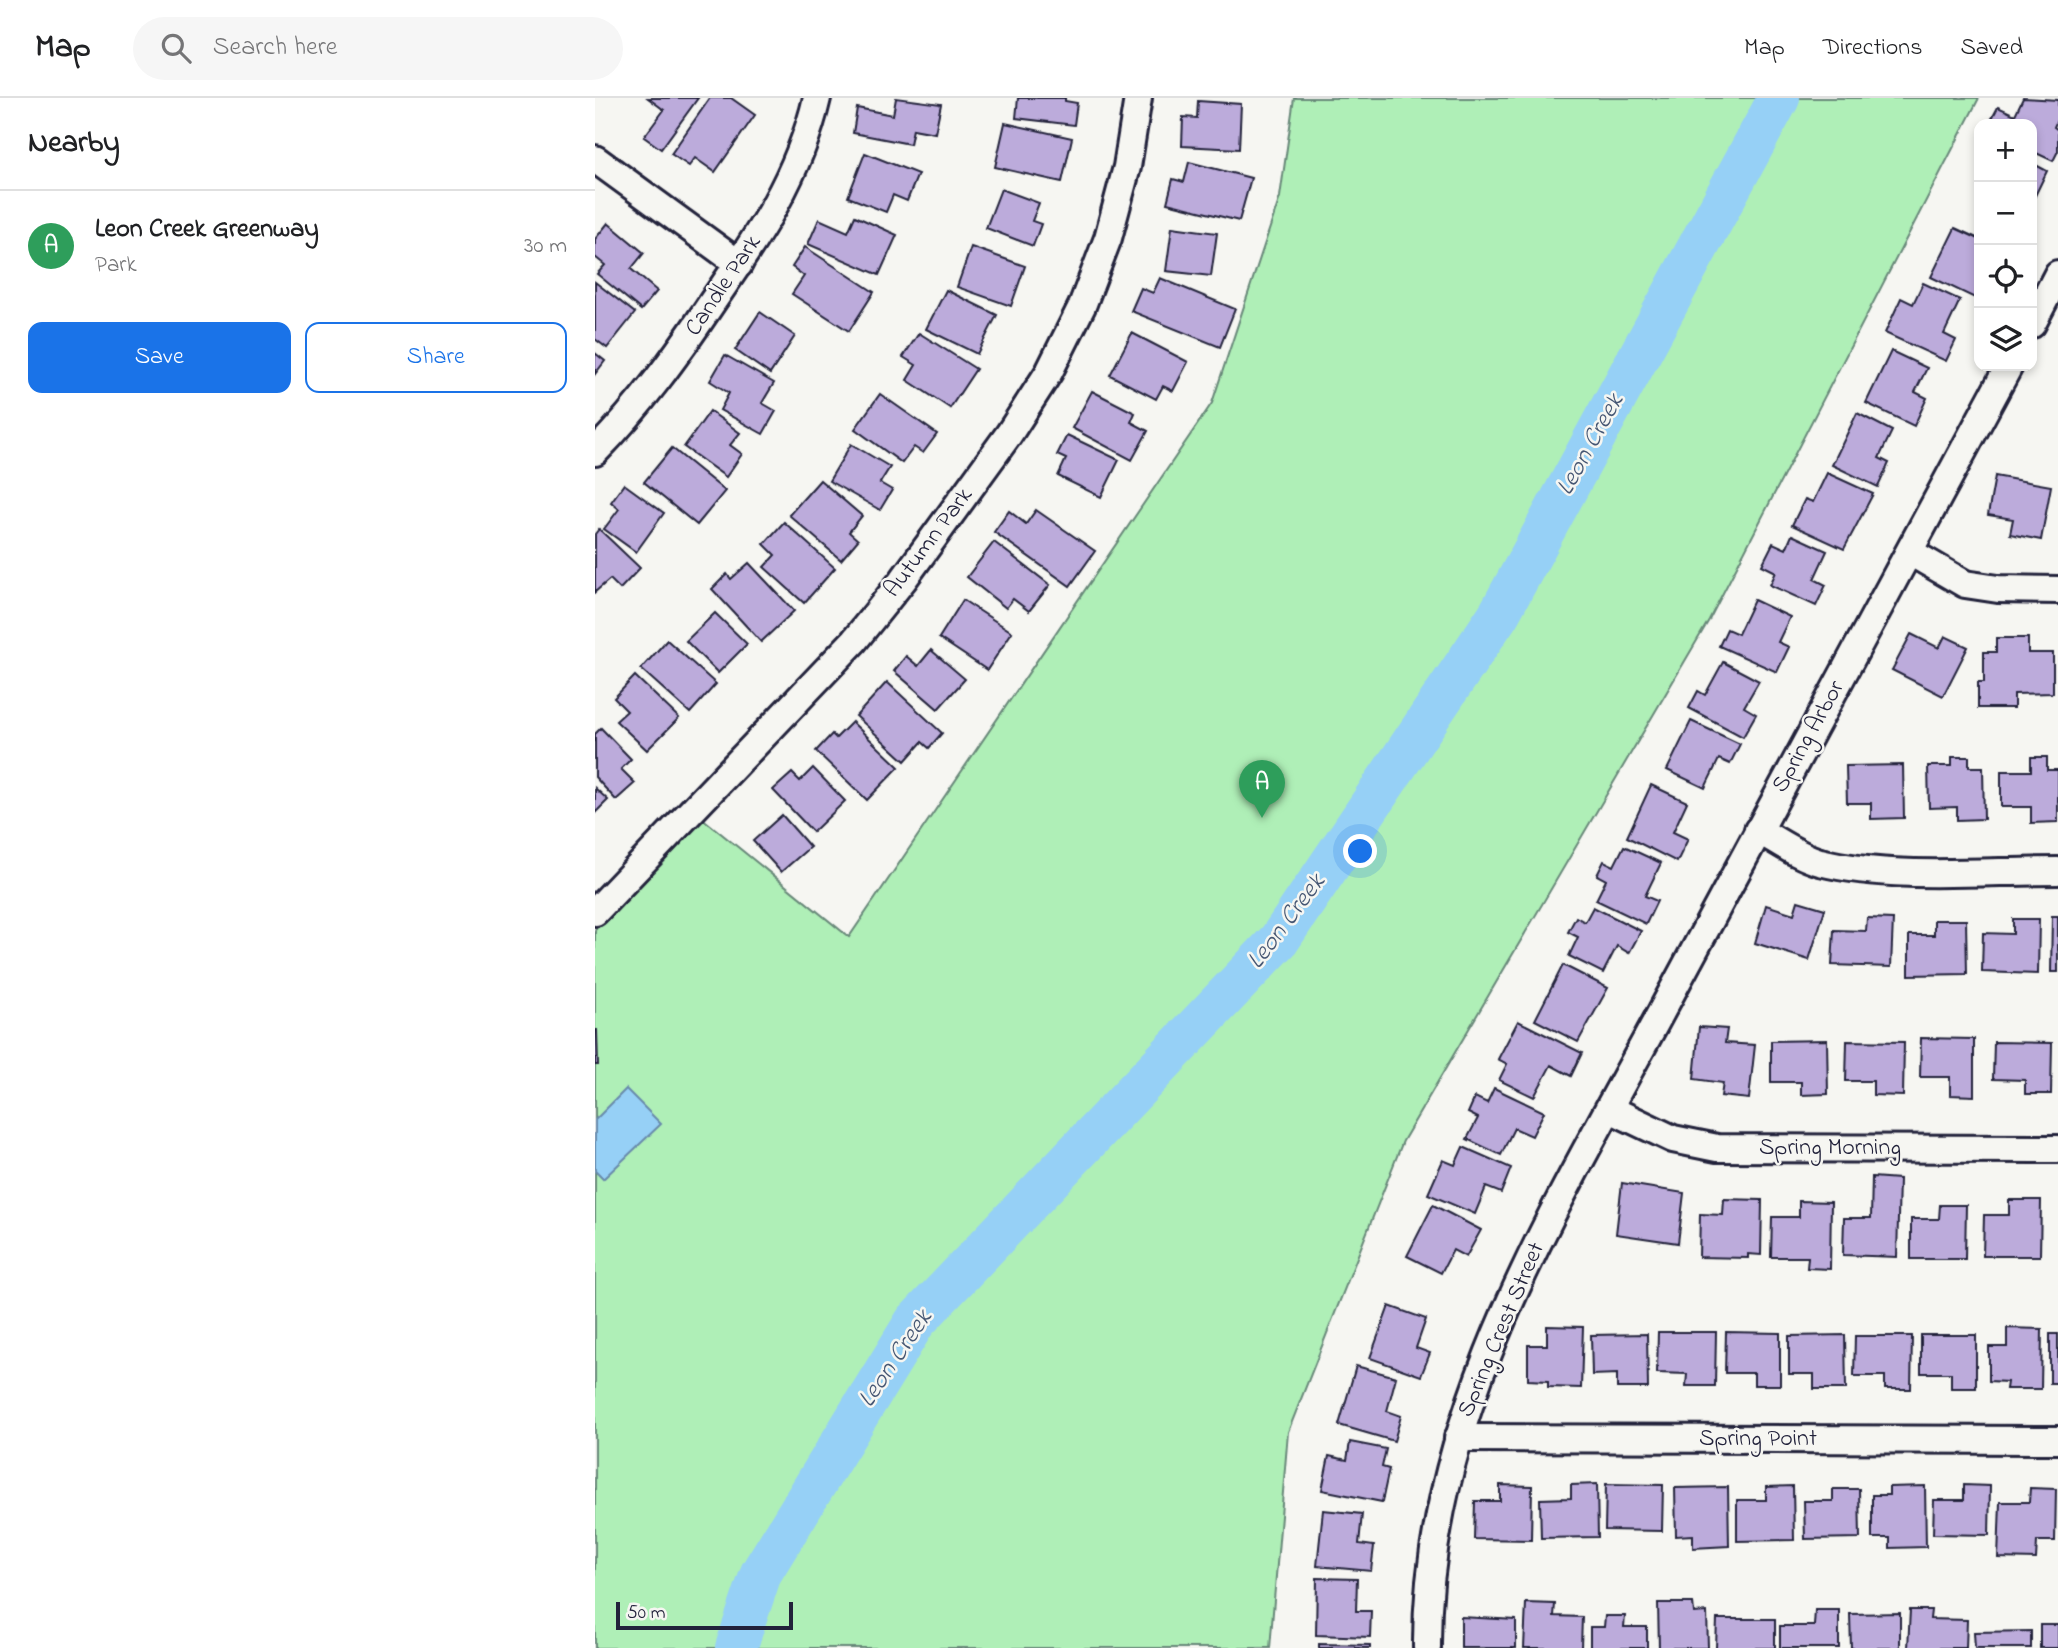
<!DOCTYPE html>
<meta charset="utf-8">
<style>
:root{--surface:#fff;--page:#f6f6f6;--text:#202124;--muted:#757577;--line:#e0e0e0;--accent:#1a73e8}
body{margin:0;font-family:"Indie Flower",sans-serif;background:var(--page);color:var(--text)}
.controls{position:absolute;right:21px;top:21px;display:grid;overflow:hidden;border-radius:14px;box-shadow:0 4px 10px #0003}
.controls button{width:63px;height:63px;display:grid;place-items:center;padding:0;border:0;border-bottom:2px solid var(--line);background:var(--surface);color:var(--text);font:35px sans-serif}
.scale{position:absolute;left:21px;bottom:18px;width:177px;box-sizing:border-box;padding-left:7px;border:4px solid #22223b;border-top:0;font-size:19px;line-height:24px;white-space:nowrap;color:#22223b;-webkit-text-stroke:5px #f6f6f2;paint-order:stroke}
.you{position:absolute;left:766px;top:754px;width:24px;height:24px;margin:-18px;border:5px solid #fff;border-radius:50%;background:#1a73e8;box-shadow:0 0 0 10px #1a73e833}
.badge{display:grid;place-items:center;width:46px;height:46px;border-radius:50%;background:var(--accent);color:#fff;font-size:23px;font-weight:700}
.pin{position:absolute;translate:-50% -58px;filter:drop-shadow(0 2px 4px #0008)}
.pin::after{content:'';position:absolute;top:37px;width:24px;height:21px;background:inherit;clip-path:polygon(0 0,100% 0,50% 100%)}
.list{margin:0;padding:0;list-style:none}
h2{display:flex;justify-content:space-between;align-items:center;height:91px;margin:0;padding:0 28px;font-size:30px}
h2 small{font-size:23px;font-weight:400;color:var(--muted)}
.list li{display:grid;grid-template-columns:46px 1fr auto;gap:21px;align-items:center;box-sizing:border-box;height:112px;padding:0 28px;border-top:2px solid var(--line)}
.list b{display:block;font-size:26px;white-space:nowrap}
.list p{margin:0;font-size:23px;white-space:nowrap;color:var(--muted)}
.list em{font-size:23px;font-style:normal;color:var(--muted)}
.actions{display:flex;gap:14px;padding:21px 28px}
.actions a{flex:1;padding:16px 0;border:2px solid var(--accent);border-radius:14px;text-align:center;font-size:24px;color:var(--accent)}
.actions .main{background:var(--accent);color:#fff}
.icon{flex:none;width:38px;height:38px;fill:none;stroke:currentColor;stroke-width:2;stroke-linecap:round;stroke-linejoin:round}
.map{position:relative;flex:none;width:1463px;height:1550px;overflow:hidden}
header{display:flex;align-items:center;gap:42px;box-sizing:border-box;height:98px;padding:0 35px;background:var(--surface);border-bottom:2px solid var(--line)}
header strong{font-size:33px}
nav{display:flex;gap:38px;margin-inline-start:auto;font-size:24px}
.search{width:490px;height:63px;background:var(--page);display:flex;align-items:center;gap:18px;box-sizing:border-box;padding:0 24px;border-radius:38px;color:var(--muted);font-size:26px}
main{display:flex}
aside{flex:1;background:var(--surface)}
.map>svg:first-child{display:block}
.green{fill:#afefb7;stroke:#688879;stroke-width:2}
.water{fill:#96d0f6;stroke:#688aab;stroke-width:2}
.lines{fill:none;stroke-linecap:round;stroke-linejoin:round}
.river{stroke:#96d0f6;stroke-width:42}
.building{fill:#bcabdb;stroke:#22223b;stroke-width:2}
.minor-casing{stroke:#22223b;stroke-width:32}
.minor{stroke:#f6f6f2;stroke-width:26}
.labels{text-anchor:middle;dominant-baseline:central;stroke-width:5;stroke-linejoin:round;paint-order:stroke}
.street-label{font-size:24px;fill:#22223b;stroke:#f6f6f2}
.water-label{font-size:26px;font-style:italic;fill:#455673;stroke:#f6f6f2}
</style>
<header>
<strong>Map</strong>
<div class="search"><svg class="icon" aria-label="search" viewBox="0 0 24 24"><circle cx="10" cy="10" r="6"/><path d="M15 15l6 6"/></svg>Search here</div>
<nav><a>Map</a><a>Directions</a><a>Saved</a></nav>
</header>
<main>
<aside>
<h2>Nearby<small></small></h2>
<ul class="list">
<li><span class="badge" style="background:#2e9e5b">A</span><div><b>Leon Creek Greenway</b><p>Park</p></div><em>30 m</em></li>
</ul>
<div class="actions"><a class="main">Save</a><a>Share</a></div>
</aside>
<div class="map">
<svg width="1463" height="1550" viewBox="0 0 1463 1550">
<rect width="100%" height="100%" fill="#f6f6f2"/>
<filter id="ink" filterUnits="userSpaceOnUse"><feTurbulence type="fractalNoise" baseFrequency=".0143" numOctaves="2"/><feDisplacementMap in="SourceGraphic" scale="14" xChannelSelector="R" yChannelSelector="G"/><feConvolveMatrix kernelMatrix="1 2 1 2 8 2 1 2 1" color-interpolation-filters="sRGB"/></filter>
<g filter="url(#ink)">
<polygon class="green" points="699,0 1384,0 1114,522 808,1043 693,1334 675,1550 0,1550 0,832 102,716 254,839 617,305 685,99"/>
<polygon class="water" points="31,991 66,1026 8,1081 0,1073 0,1022"/>
<g class="lines">
<polyline class="river" points="141,1550 166,1475 320,1224 684,842 904,516 1184,0"/>
</g>
<g class="building">
<polygon points="53,0 103,0 66,51 49,39 69,12"/>
<polygon points="115,0 136,0 160,17 120,74 100,60 94,68 76,56"/>
<polygon points="301,0 346,6 340,35 318,31 315,46 258,35 262,10 298,17"/>
<polygon points="423,0 470,0 470,3 482,5 479,27 421,20"/>
<polygon points="1428,0 1463,2 1463,20 1459,29 1463,32 1463,53 1458,63 1437,53 1437,26 1394,26 1403,9 1420,17"/>
<polygon points="603,3 646,6 644,51 587,48 588,19 602,20"/>
<polygon points="410,25 477,40 467,84 400,69"/>
<polygon points="270,55 323,76 312,103 298,97 291,114 253,99"/>
<polygon points="594,64 656,80 644,123 572,105 578,81 589,84"/>
<polygon points="1437,65 1452,73 1437,104"/>
<polygon points="406,91 444,105 437,123 446,126 438,148 391,130"/>
<polygon points="260,118 302,137 284,177 213,146 224,121 253,134"/>
<polygon points="13,125 49,155 36,171 62,193 46,212 2,176 10,167 0,159 0,141"/>
<polygon points="577,129 622,135 616,178 571,173"/>
<polygon points="1360,130 1384,141 1384,202 1336,179"/>
<polygon points="210,149 279,194 254,233 197,196 209,178 197,169"/>
<polygon points="376,149 430,168 416,208 362,189"/>
<polygon points="565,180 640,211 625,249 536,213 546,190 558,195"/>
<polygon points="0,184 40,215 12,250 0,241"/>
<polygon points="1328,185 1365,202 1349,236 1361,242 1351,263 1290,235 1306,200 1318,206"/>
<polygon points="351,192 402,217 382,256 331,231"/>
<polygon points="165,214 200,238 175,276 140,252"/>
<polygon points="324,235 381,271 355,310 312,282 321,267 308,259"/>
<polygon points="537,235 593,264 578,293 568,288 561,301 515,277"/>
<polygon points="1296,253 1332,270 1320,294 1332,300 1319,328 1271,305"/>
<polygon points="0,255 10,263 0,276"/>
<polygon points="130,257 179,285 167,305 181,313 168,336 125,312 134,295 115,283"/>
<polygon points="497,293 540,315 536,324 553,333 537,362 477,330"/>
<polygon points="285,296 342,336 328,355 319,349 307,365 260,331"/>
<polygon points="115,313 145,335 135,347 147,356 131,379 89,349"/>
<polygon points="1262,315 1297,333 1284,360 1294,365 1283,389 1237,367"/>
<polygon points="472,337 524,362 506,399 463,378 471,361 462,357"/>
<polygon points="256,346 295,369 285,385 297,392 285,412 234,383"/>
<polygon points="77,350 130,393 102,427 49,384"/>
<polygon points="1232,375 1278,396 1249,451 1197,427 1210,401 1218,404"/>
<polygon points="1400,378 1456,388 1446,442 1415,436 1418,421 1393,417"/>
<polygon points="225,382 267,418 254,434 263,442 246,462 194,417"/>
<polygon points="29,386 69,415 41,454 9,431 24,411 16,404"/>
<polygon points="441,412 500,453 475,488 399,434 414,413 431,426"/>
<polygon points="189,424 240,470 209,505 169,469 180,457 169,446"/>
<polygon points="4,431 45,470 25,491 15,481 0,494 0,436"/>
<polygon points="1197,437 1232,453 1219,481 1231,487 1221,508 1175,487 1181,474 1167,467 1178,445 1191,451"/>
<polygon points="399,444 455,487 434,513 418,501 411,510 372,479"/>
<polygon points="154,465 199,513 166,544 117,491 132,476 136,481"/>
<polygon points="368,502 417,534 392,572 344,540"/>
<polygon points="1159,502 1195,519 1183,544 1194,549 1182,574 1124,548 1132,531 1143,536"/>
<polygon points="120,515 152,546 123,575 91,543"/>
<polygon points="1316,536 1344,550 1350,538 1373,549 1348,598 1297,572"/>
<polygon points="1401,540 1433,540 1433,555 1458,555 1458,595 1419,596 1419,610 1383,610 1383,584 1389,584 1389,554 1401,554"/>
<polygon points="72,542 121,586 95,615 46,571"/>
<polygon points="336,552 370,581 343,611 299,573 311,558 323,568"/>
<polygon points="1128,564 1164,583 1149,609 1161,616 1148,639 1094,610 1103,593 1110,597"/>
<polygon points="40,578 84,620 52,652 21,623 32,613 19,600"/>
<polygon points="292,584 347,635 334,650 327,644 310,663 261,618"/>
<polygon points="1096,623 1145,646 1135,666 1124,661 1110,690 1072,672"/>
<polygon points="257,624 304,669 272,702 221,653 237,636 241,640"/>
<polygon points="6,630 36,661 26,671 40,685 21,702 0,679 0,636"/>
<polygon points="1357,659 1374,659 1374,669 1388,669 1389,721 1362,722 1362,709 1334,710 1333,668 1357,668"/>
<polygon points="1436,659 1452,659 1452,672 1463,672 1463,724 1436,725 1436,709 1406,709 1406,673 1436,673"/>
<polygon points="1308,667 1309,720 1276,721 1276,705 1252,705 1251,668"/>
<polygon points="218,670 250,703 218,734 178,692 197,675 205,683"/>
<polygon points="1056,687 1092,704 1078,734 1093,741 1082,764 1032,739"/>
<polygon points="0,690 13,702 0,715"/>
<polygon points="187,717 215,749 186,774 158,743"/>
<polygon points="1029,748 1066,765 1050,798 1062,803 1051,826 1001,802 1011,782 1002,777 1009,763 1019,768"/>
<polygon points="1203,803 1230,811 1214,862 1160,845 1171,807 1199,816"/>
<polygon points="998,809 1046,833 1034,855 1022,848 1008,875 974,858 983,839 973,834 981,819 990,824"/>
<polygon points="1457,818 1463,818 1463,874 1456,874"/>
<polygon points="1272,820 1298,821 1296,869 1237,867 1239,832 1271,833"/>
<polygon points="1418,821 1444,821 1443,876 1387,874 1388,835 1418,836"/>
<polygon points="1339,822 1371,822 1372,876 1314,877 1314,837 1339,837"/>
<polygon points="968,867 1013,890 983,944 940,922"/>
<polygon points="923,923 987,955 976,978 956,967 939,999 904,982 912,966 903,961"/>
<polygon points="1104,929 1132,931 1130,945 1160,947 1154,1001 1126,998 1128,985 1099,981"/>
<polygon points="0,932 2,932 3,967 0,967"/>
<polygon points="1326,940 1379,941 1379,998 1355,997 1355,979 1325,979"/>
<polygon points="1232,942 1233,996 1206,997 1206,984 1176,984 1176,943"/>
<polygon points="1252,943 1309,944 1308,998 1278,997 1278,983 1251,983"/>
<polygon points="1399,944 1457,945 1456,996 1430,996 1430,982 1398,981"/>
<polygon points="899,990 949,1014 937,1038 919,1030 906,1057 872,1041 883,1020 873,1015 880,999 892,1005"/>
<polygon points="868,1049 916,1070 906,1095 891,1089 880,1116 833,1096 848,1062 860,1067"/>
<polygon points="1277,1079 1304,1081 1302,1159 1248,1157 1249,1120 1276,1120"/>
<polygon points="1027,1085 1089,1095 1083,1145 1021,1136"/>
<polygon points="1129,1101 1167,1102 1166,1157 1153,1156 1153,1160 1104,1159 1105,1116 1128,1117"/>
<polygon points="1414,1102 1446,1102 1445,1158 1388,1158 1389,1117 1414,1117"/>
<polygon points="1204,1103 1236,1104 1235,1171 1212,1170 1213,1159 1176,1159 1177,1119 1204,1119"/>
<polygon points="838,1107 886,1132 871,1159 858,1152 846,1175 812,1158"/>
<polygon points="1345,1107 1371,1107 1370,1161 1316,1161 1316,1121 1344,1121"/>
<polygon points="794,1208 831,1221 821,1250 835,1255 826,1278 775,1260"/>
<polygon points="952,1228 988,1229 986,1290 953,1289 953,1283 933,1282 933,1247 952,1247"/>
<polygon points="1412,1230 1447,1231 1446,1291 1411,1291 1412,1284 1394,1283 1394,1249 1412,1249"/>
<polygon points="1063,1234 1121,1234 1120,1288 1091,1288 1092,1276 1062,1275"/>
<polygon points="1131,1234 1185,1235 1185,1287 1159,1287 1159,1275 1130,1275"/>
<polygon points="1052,1236 1053,1290 1022,1290 1022,1276 997,1277 996,1237"/>
<rect x="1455" y="1236" width="8" height="49"/>
<polygon points="1250,1237 1251,1291 1219,1291 1219,1276 1194,1276 1194,1238"/>
<polygon points="1326,1237 1381,1237 1381,1290 1356,1290 1356,1275 1326,1275"/>
<polygon points="1260,1238 1317,1238 1316,1291 1290,1291 1290,1278 1259,1278"/>
<polygon points="761,1268 801,1279 792,1313 806,1318 799,1343 744,1327"/>
<polygon points="755,1344 791,1351 787,1369 794,1371 787,1404 727,1392 734,1358 752,1362"/>
<polygon points="1002,1386 1003,1439 946,1440 945,1401 976,1400 976,1387"/>
<polygon points="1011,1386 1068,1387 1067,1433 1010,1432"/>
<polygon points="905,1387 937,1388 936,1442 879,1441 880,1403 905,1403"/>
<polygon points="1369,1387 1395,1388 1394,1437 1338,1436 1339,1402 1369,1402"/>
<polygon points="1198,1388 1199,1442 1142,1443 1142,1402 1171,1402 1171,1389"/>
<polygon points="1330,1388 1331,1449 1295,1450 1295,1440 1277,1440 1277,1397 1294,1397 1294,1389"/>
<polygon points="1133,1389 1134,1448 1098,1450 1098,1437 1081,1438 1080,1390"/>
<polygon points="1435,1390 1461,1391 1460,1443 1442,1443 1441,1461 1403,1460 1405,1404 1434,1404"/>
<polygon points="1238,1391 1264,1391 1265,1440 1210,1441 1209,1403 1238,1403"/>
<polygon points="728,1412 767,1416 764,1446 779,1448 776,1473 722,1468"/>
<polygon points="722,1480 762,1481 761,1513 776,1513 775,1539 721,1537"/>
<polygon points="931,1505 960,1506 959,1518 987,1519 986,1550 929,1550"/>
<polygon points="1063,1505 1098,1505 1099,1515 1112,1514 1113,1550 1064,1550"/>
<polygon points="1220,1512 1244,1512 1244,1550 1185,1550 1185,1528 1219,1528"/>
<polygon points="1315,1512 1336,1512 1335,1521 1372,1522 1371,1550 1313,1550"/>
<polygon points="1305,1515 1305,1550 1256,1550 1255,1516"/>
<polygon points="1010,1518 1030,1518 1029,1529 1052,1529 1052,1550 995,1550 995,1529 1009,1529"/>
<polygon points="866,1519 921,1522 921,1550 866,1550"/>
<polygon points="1122,1521 1180,1521 1180,1550 1121,1550"/>
<rect x="1445" y="1527" width="18" height="23"/>
<polygon points="1436,1533 1436,1550 1380,1550 1379,1534"/>
<polygon points="724,1546 775,1547 775,1550 724,1550"/>
</g>
<g class="lines">
<defs>
<g id="minor">
<polyline points="0,61 144,166"/>
<polyline points="1437,226 1463,176"/>
<path d="M0,354C45,308 82,257 118,203C163,138 204,78 222,0"/>
<polyline points="1315,454 1370,486 1403,491 1463,492"/>
<path d="M1163,732C1183,743 1203,758 1225,764C1299,782 1387,773 1463,773"/>
<polyline points="0,814 259,543 308,482 414,336 454,274 487,208 513,140 532,69 543,0"/>
<polyline points="1015,1011 1078,1041 1122,1050 1463,1051"/>
<polyline points="863,1340 1463,1342"/>
<path d="M832,1550C830,1308 970,1096 1079,890C1189,682 1304,476 1414,268"/>
</g>
</defs>
<use href="#minor" class="minor-casing"/>
<use href="#minor" class="minor"/>
</g>
</g>
<g class="labels">
<g class="street-label">
<text transform="translate(129 188) rotate(-56)">Candle Park</text>
<text transform="translate(334 445) rotate(-53)">Autumn Park</text>
<text transform="translate(1214 639) rotate(-61)">Spring Arbor</text>
<text x="1235" y="1050">Spring Morning</text>
<text transform="translate(907 1232) rotate(-67)">Spring Crest Street</text>
<text x="1163" y="1341">Spring Point</text>
</g>
<g class="water-label">
<text transform="translate(996 347) rotate(-61)">Leon Creek</text>
<text transform="translate(692 824) rotate(-53)">Leon Creek</text>
<text transform="translate(301 1261) rotate(-56)">Leon Creek</text>
</g>
</g>
</svg>
<div class="controls">
<button>+</button>
<button>−</button>
<button><svg class="icon" aria-label="locate" viewBox="0 0 24 24"><circle cx="12" cy="12" r="6"/><path d="M12 2v4M12 18v4M2 12h4M18 12h4"/></svg></button>
<button><svg class="icon" aria-label="layers" viewBox="0 0 24 24"><path d="M12 4l9 5-9 5-9-5zM3 14l9 5 9-5"/></svg></button>
</div>
<div class="scale">50 m</div>
<div class="you"></div>
<div class="pin badge" style="left:667px;top:720px;background:#2e9e5b">A</div>
</div>
</main>
